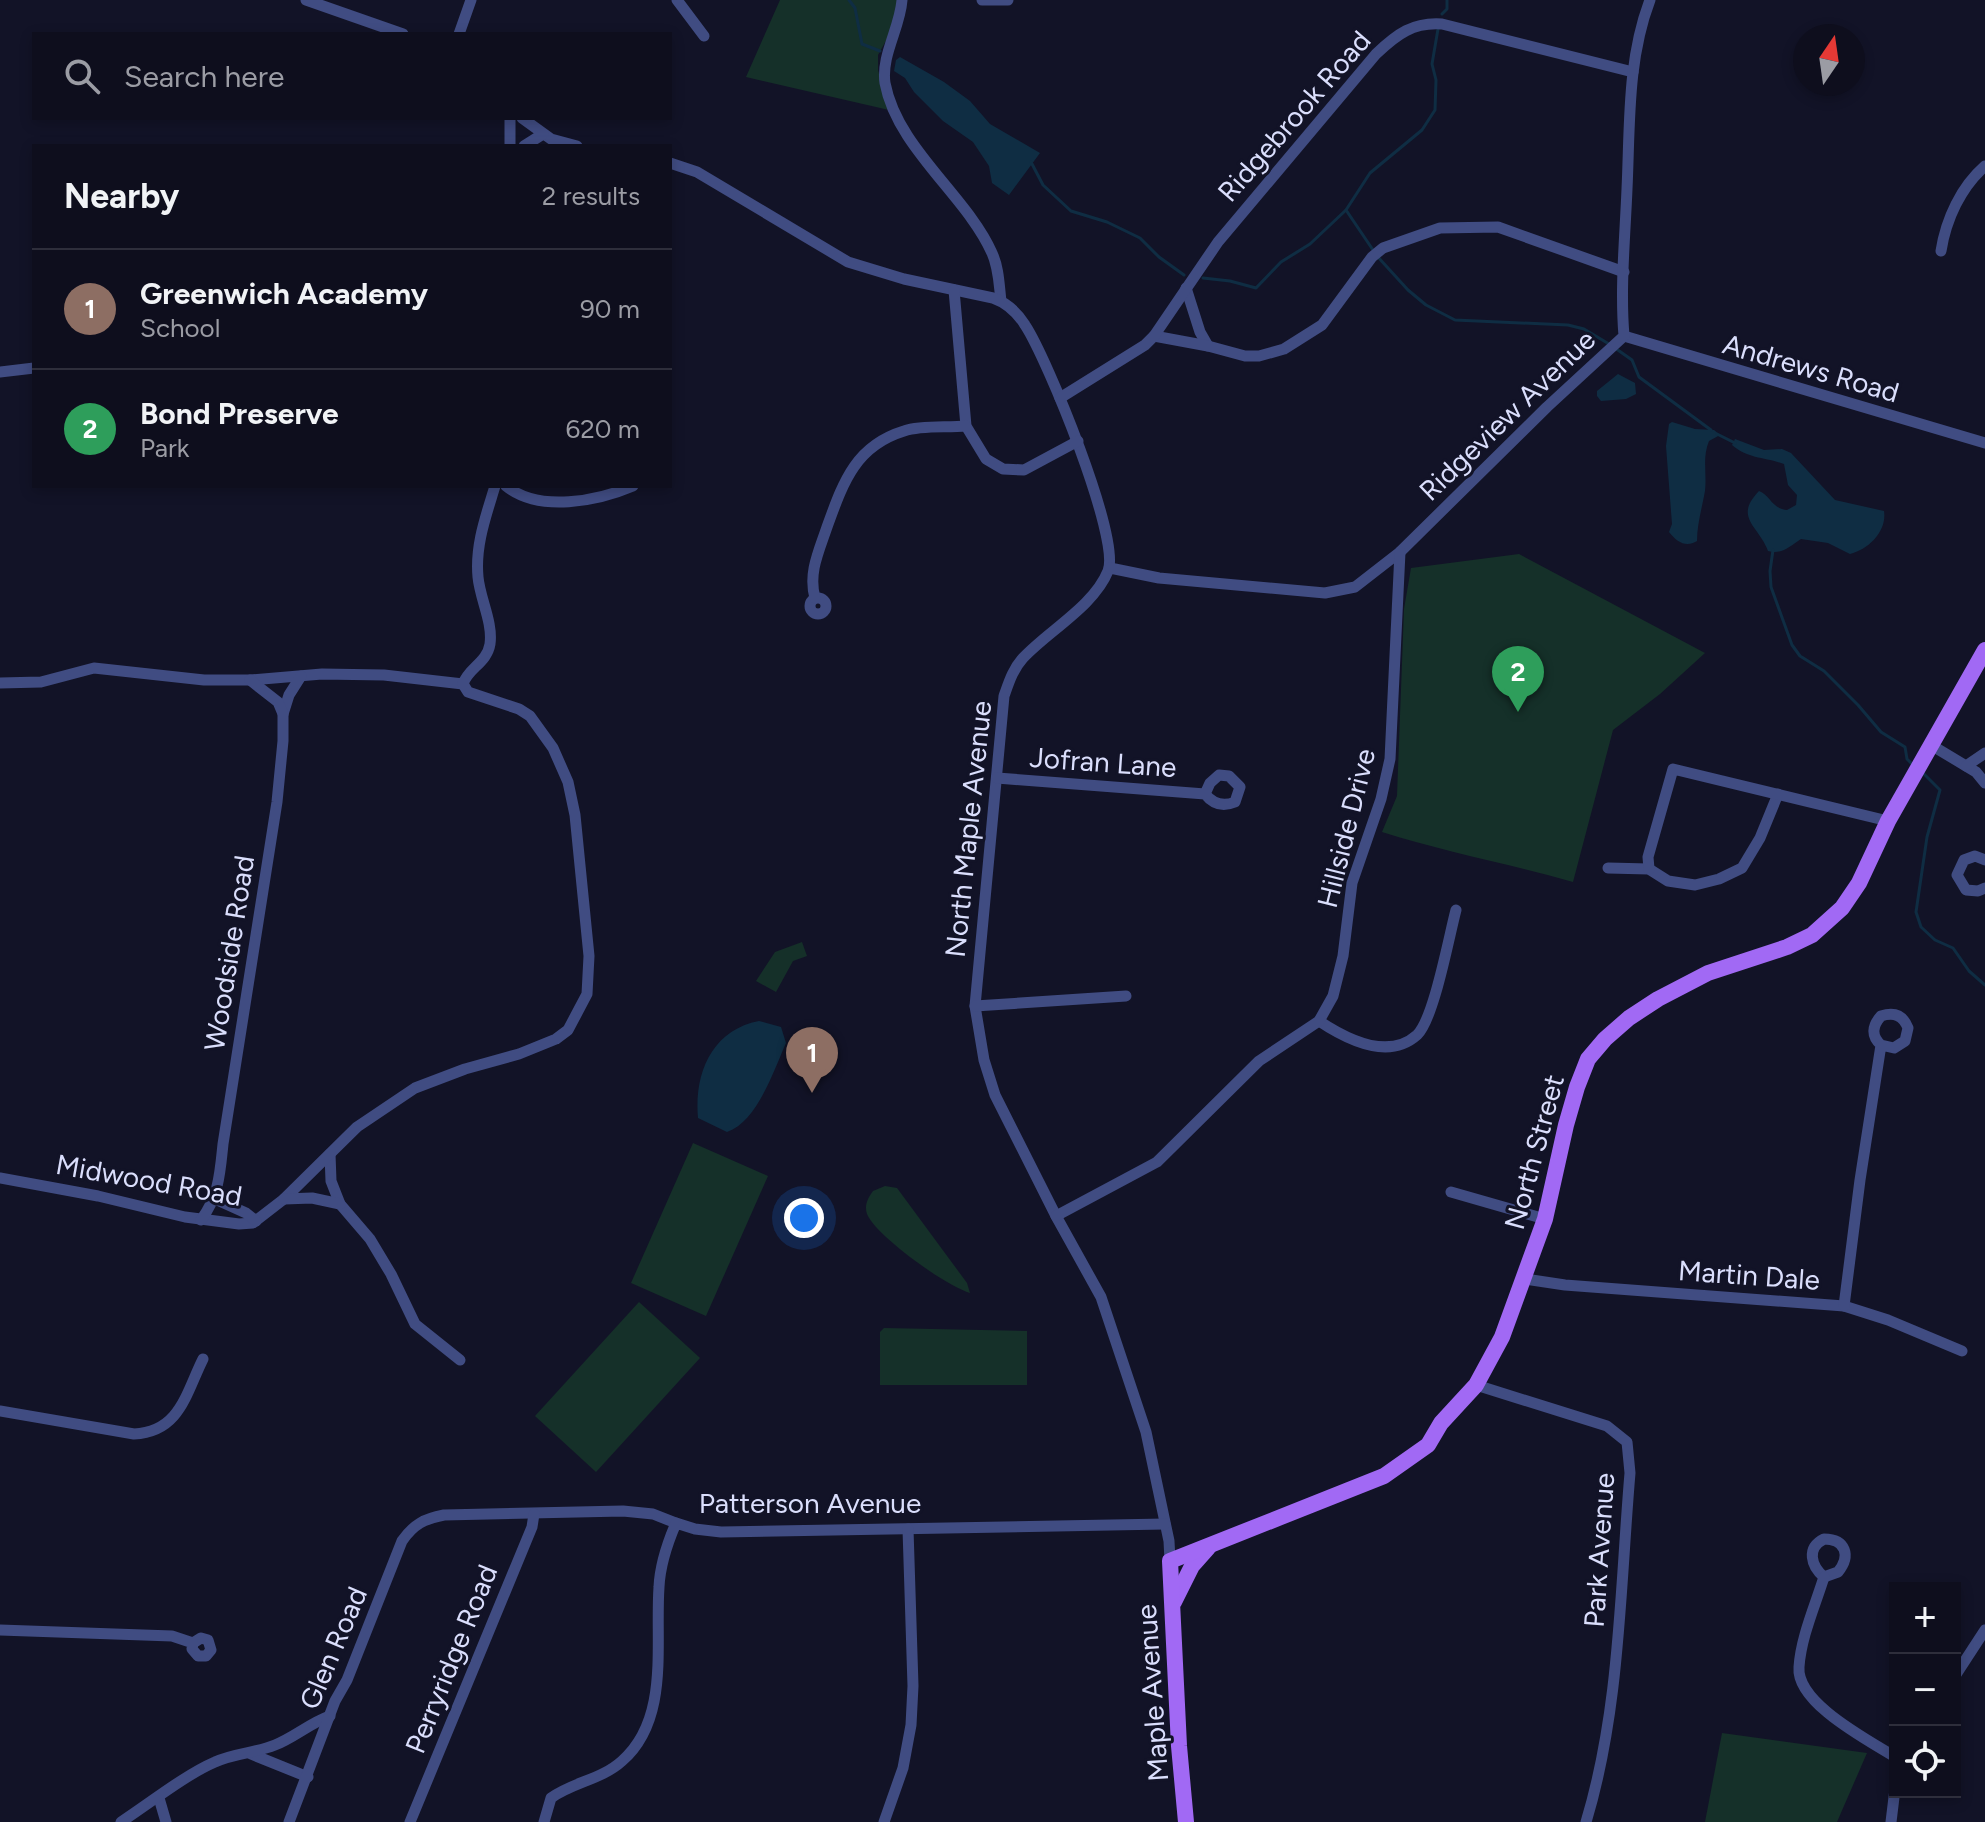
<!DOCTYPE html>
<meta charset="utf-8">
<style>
:root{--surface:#0e0e1d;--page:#171726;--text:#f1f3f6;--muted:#9b9ca4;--line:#2e2e3b;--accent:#15edd3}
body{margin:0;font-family:Figtree,sans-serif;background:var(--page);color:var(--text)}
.controls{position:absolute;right:24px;bottom:24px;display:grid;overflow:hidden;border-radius:0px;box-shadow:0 4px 12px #0003}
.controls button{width:72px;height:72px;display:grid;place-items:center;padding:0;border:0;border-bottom:2px solid var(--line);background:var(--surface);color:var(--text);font:40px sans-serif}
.compass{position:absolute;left:1793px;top:24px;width:72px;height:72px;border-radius:50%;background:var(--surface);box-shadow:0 4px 12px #0003;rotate:13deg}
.you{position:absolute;left:804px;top:1218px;width:28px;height:28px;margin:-20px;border:6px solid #fff;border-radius:50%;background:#1a73e8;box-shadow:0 0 0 12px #1a73e833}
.badge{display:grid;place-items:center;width:52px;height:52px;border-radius:50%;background:var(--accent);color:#fff;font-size:26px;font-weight:700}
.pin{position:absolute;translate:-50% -66px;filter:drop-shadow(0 2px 4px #0008)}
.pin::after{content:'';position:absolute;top:42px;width:28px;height:24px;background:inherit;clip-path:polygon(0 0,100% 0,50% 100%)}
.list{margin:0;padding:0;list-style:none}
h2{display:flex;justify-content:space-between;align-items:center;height:104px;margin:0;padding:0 32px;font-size:34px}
h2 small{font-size:26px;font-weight:400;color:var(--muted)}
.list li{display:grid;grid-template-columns:52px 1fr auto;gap:24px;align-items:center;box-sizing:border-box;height:120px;padding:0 32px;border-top:2px solid var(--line)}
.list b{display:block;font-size:30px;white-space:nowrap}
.list p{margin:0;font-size:26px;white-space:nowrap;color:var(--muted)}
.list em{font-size:26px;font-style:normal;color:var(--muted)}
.icon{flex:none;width:44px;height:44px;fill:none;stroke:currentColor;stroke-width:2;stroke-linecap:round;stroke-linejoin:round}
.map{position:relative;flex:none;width:1985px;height:1822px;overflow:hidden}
.search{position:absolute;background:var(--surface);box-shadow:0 4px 12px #0003;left:32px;top:32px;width:640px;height:88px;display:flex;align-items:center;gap:20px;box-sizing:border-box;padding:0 28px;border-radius:0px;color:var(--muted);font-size:30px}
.panel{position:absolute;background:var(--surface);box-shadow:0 4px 12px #0003;left:32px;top:144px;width:640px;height:344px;border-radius:0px}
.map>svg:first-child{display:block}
.green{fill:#153029}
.water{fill:#0f2d43}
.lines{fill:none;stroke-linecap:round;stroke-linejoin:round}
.stream{stroke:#0f2d43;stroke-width:3}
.street{stroke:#404c82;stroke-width:11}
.primary{stroke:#a169f4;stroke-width:16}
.labels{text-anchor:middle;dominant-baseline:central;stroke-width:6;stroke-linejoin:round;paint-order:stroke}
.street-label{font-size:28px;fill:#dadefc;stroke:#121327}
</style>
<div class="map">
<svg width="1985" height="1822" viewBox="0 0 1985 1822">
<rect width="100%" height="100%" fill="#121327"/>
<g class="green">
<polygon points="780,0 897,0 893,28 878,55 878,70 889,110 746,77"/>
<path d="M1519,554L1705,653L1660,694L1613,730L1573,882C1510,864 1445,852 1382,832L1397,796L1404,609L1411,568Z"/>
<polygon points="802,942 807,956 793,961 776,992 756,981 775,952"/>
<polygon points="693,1143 768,1176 706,1316 631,1283"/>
<path d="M885,1186L897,1188L967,1283L970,1293C946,1286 876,1236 867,1214C864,1205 868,1198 873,1191Z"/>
<polygon points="639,1302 700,1358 596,1472 535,1416"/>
<polygon points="884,1328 1027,1331 1027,1385 880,1385 880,1332"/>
<polygon points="1722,1733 1867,1753 1837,1822 1705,1822"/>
</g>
<g class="water">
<polygon points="900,57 944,82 970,101 990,124 1040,153 1009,195 992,183 989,166 973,142 943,121 914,92 905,78 894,71 896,60"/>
<polygon points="1618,374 1635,383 1636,394 1626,399 1601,401 1597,396 1597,391"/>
<path d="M1672,422L1695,429L1714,430L1720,435L1709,441C1702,458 1707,473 1705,491C1702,508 1697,524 1697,541C1686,548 1677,542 1669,532L1672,524L1666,446L1669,424Z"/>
<path d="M1735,439L1764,450L1782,449L1791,453L1835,500L1884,511C1887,531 1869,549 1850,554L1828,543L1801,539C1790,546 1782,555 1768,551C1759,526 1733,518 1759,491C1770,495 1772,509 1787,510L1796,505L1797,495L1788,485L1784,464C1765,457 1748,459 1732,445Z"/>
<path d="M759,1021L781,1027L786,1043C774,1070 757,1122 727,1132L698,1118C694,1073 712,1030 759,1021Z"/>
</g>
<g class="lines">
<g class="stream">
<polyline points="849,0 855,8 862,44 880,51"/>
<polyline points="1442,14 1447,9 1447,0"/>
<polyline points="1031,162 1043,185 1071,211 1107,222 1140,238 1159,257 1184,275"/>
<polyline points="1346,210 1373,250"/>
<polyline points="1377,256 1408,290 1426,305 1455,320 1568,325 1584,329 1609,344"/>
<polyline points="1203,278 1230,281 1256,288 1281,262 1310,244 1346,210 1370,173 1422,130 1435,110 1436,80 1432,64 1438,29"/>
<polyline points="1615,348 1632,360 1639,377 1711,430"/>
<polyline points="1717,434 1735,443"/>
<polyline points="1773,550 1770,571 1771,587 1792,645 1800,656 1824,671 1858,705 1881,732 1905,747 1907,759 1912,764"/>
<polyline points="1921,771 1940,790 1927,837 1916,912 1921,927 1935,940 1953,948 1969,971 1985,985"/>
</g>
<g class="street">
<polyline points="306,0 403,34"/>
<polyline points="677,0 704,36"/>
<path d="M902,0C900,28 881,55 885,83C897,148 967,196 992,253C999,268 999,285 1001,301"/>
<polyline points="982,0 1008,0"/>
<polyline points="459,34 471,0"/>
<polyline points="522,118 551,139 577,146"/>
<polyline points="510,146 510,118"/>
<polyline points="524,146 543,134"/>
<path d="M670,163L697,172L848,262L904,279L993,298C1007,303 1017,312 1025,325C1047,358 1121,539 1108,571C1094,606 1048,631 1023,658C1013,669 1009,682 1004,696L975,1006L984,1060L995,1095L1056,1216L1101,1297L1146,1432L1169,1541L1170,1561"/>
<path d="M1941,251C1946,219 1961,187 1985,166"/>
<polyline points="1186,288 1200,332 1208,346"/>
<polyline points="954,290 966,426 986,459 1003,469 1024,470 1078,441"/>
<polyline points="1154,336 1208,346 1245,356 1259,356 1284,349 1322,325 1372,257 1383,248 1440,228 1498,227 1624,272"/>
<polyline points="1624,336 1985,443"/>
<polyline points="0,372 34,368"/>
<path d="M1060,398L1145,345L1154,336L1218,242L1376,54C1397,34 1413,22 1442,24L1633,72"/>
<path d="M506,486C539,513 598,501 633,486"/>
<path d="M1110,568L1159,578L1325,593L1355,587L1400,552L1547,407L1624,336C1620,288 1625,238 1627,189C1630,126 1627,60 1650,0"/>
<circle cx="818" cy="606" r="8"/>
<path d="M815,598C808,573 819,551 827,527C843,483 855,446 904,431C922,425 947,428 966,426"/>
<polyline points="0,683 41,682 94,668 204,680 250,680 322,674 384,675 463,684"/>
<polyline points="283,714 289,695 301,676"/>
<polyline points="1931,745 1976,772 1985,783"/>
<polyline points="1966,766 1985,753"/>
<path d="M997,778L1205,794C1213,804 1223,807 1235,802L1240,787L1229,776L1219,775L1210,783L1205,794"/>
<polyline points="1985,860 1975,856 1964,860 1957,875 1966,890 1978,891 1985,888"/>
<polyline points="1608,868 1649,869 1668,881 1695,885 1719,879 1742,868 1760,838 1778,794"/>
<polyline points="1649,869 1648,857 1673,769 1888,821"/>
<polyline points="975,1006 1126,996"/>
<path d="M1319,1021C1346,1039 1388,1061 1417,1035C1434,1019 1449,936 1456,910"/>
<polyline points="330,1154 331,1181 340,1204 370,1239 391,1274 415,1324 460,1360"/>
<path d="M0,1178L98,1196L185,1217L239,1224L253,1223L284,1199L357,1127L415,1088L465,1069L519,1054L556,1039L568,1030L587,994L589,956L575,815L568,782L553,748L530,716L519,709L468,692L463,684C468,668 487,663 490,644C493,622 480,599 478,577C475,545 486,516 495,486"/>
<polyline points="1451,1192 1545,1219"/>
<polyline points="215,1199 246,1213 256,1221"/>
<polyline points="284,1199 312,1198 340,1204"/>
<polyline points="1056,1216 1157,1162 1259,1061 1319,1021 1333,996 1343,956 1352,883 1381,799 1390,759 1400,552"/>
<path d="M201,1220C219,1196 220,1173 223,1144L277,802L283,741V714L278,702L250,680"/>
<polyline points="1525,1279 1565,1285 1844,1306 1888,1320 1962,1351"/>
<path d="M1844,1306L1860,1180L1881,1045C1871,1036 1872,1026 1881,1016C1894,1012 1903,1015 1908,1028L1905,1041L1894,1048L1881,1045"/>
<path d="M1476,1385L1607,1426L1627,1442L1630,1473C1620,1589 1620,1710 1586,1822"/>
<path d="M0,1411L134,1434C180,1432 186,1393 203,1359"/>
<path d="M1824,1539C1846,1539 1851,1556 1838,1572L1824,1577C1811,1566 1806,1548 1824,1539Z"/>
<path d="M1824,1577C1815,1606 1801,1637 1799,1667C1796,1703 1868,1740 1895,1757"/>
<polyline points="0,1630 172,1636 193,1643 201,1638 208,1640 211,1650 206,1656 198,1656 192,1649 193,1643"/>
<polyline points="1955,1676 1985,1630"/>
<polyline points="251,1754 308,1777"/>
<polyline points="159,1798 166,1822"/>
<path d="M121,1822C150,1803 185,1775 215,1762C234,1753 256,1753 275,1745C295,1737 310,1723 330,1716"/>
<path d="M289,1822L335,1701L347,1680L402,1541C414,1524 424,1519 444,1515L623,1511L653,1514L676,1523"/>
<polyline points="410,1822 532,1527 534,1514"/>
<path d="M544,1822L551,1798C573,1782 601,1780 622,1761C670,1719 655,1645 659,1587C660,1564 667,1544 676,1523L695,1529L721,1532L1165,1524"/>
<polyline points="884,1822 903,1768 911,1725 913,1686 908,1529"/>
<polyline points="1891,1822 1895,1789"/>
</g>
<g class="primary">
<polyline points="1174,1602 1192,1566 1208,1548"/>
<polyline points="1186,1822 1179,1746 1170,1561 1384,1476 1428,1445 1441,1423 1476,1385 1502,1337 1545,1219 1566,1125 1577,1087 1588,1059 1605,1039 1629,1018 1658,999 1708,973 1787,947 1812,935 1842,908 1859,883 1888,821 1985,650"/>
</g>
</g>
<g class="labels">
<g class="street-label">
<text transform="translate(1294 116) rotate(-49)">Ridgebrook Road</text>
<text transform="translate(1811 368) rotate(16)">Andrews Road</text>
<text transform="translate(1507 415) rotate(-44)">Ridgeview Avenue</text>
<text transform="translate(1103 762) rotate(4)">Jofran Lane</text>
<text transform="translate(1346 828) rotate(-76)">Hillside Drive</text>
<text transform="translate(968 829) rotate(-84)">North Maple Avenue</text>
<text transform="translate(229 953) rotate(-81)">Woodside Road</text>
<text transform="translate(1534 1152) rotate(-75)">North Street</text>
<text transform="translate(149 1180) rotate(10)">Midwood Road</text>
<text transform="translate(1749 1275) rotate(4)">Martin Dale</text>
<text x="810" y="1503">Patterson Avenue</text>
<text transform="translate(1599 1550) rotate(-86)">Park Avenue</text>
<text transform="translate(333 1648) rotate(-67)">Glen Road</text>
<text transform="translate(451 1659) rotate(-68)">Perryridge Road</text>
<text transform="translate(1152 1693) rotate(-94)">Maple Avenue</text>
</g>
</g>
</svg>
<div class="controls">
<button>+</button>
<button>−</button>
<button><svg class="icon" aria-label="locate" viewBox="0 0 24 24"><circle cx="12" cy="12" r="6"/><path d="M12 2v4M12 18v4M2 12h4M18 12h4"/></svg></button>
</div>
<svg class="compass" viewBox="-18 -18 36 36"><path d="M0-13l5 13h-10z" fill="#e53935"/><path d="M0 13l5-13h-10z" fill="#9b9ca4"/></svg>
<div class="you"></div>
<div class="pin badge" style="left:812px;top:1093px;background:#8d6e63">1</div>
<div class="pin badge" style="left:1518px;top:712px;background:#2e9e5b">2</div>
<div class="search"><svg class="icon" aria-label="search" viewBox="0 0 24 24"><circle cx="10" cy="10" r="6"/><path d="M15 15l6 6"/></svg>Search here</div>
<section class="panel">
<h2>Nearby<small>2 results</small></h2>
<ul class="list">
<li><span class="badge" style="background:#8d6e63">1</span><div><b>Greenwich Academy</b><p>School</p></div><em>90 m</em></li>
<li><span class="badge" style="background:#2e9e5b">2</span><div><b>Bond Preserve</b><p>Park</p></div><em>620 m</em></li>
</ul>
</section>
</div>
